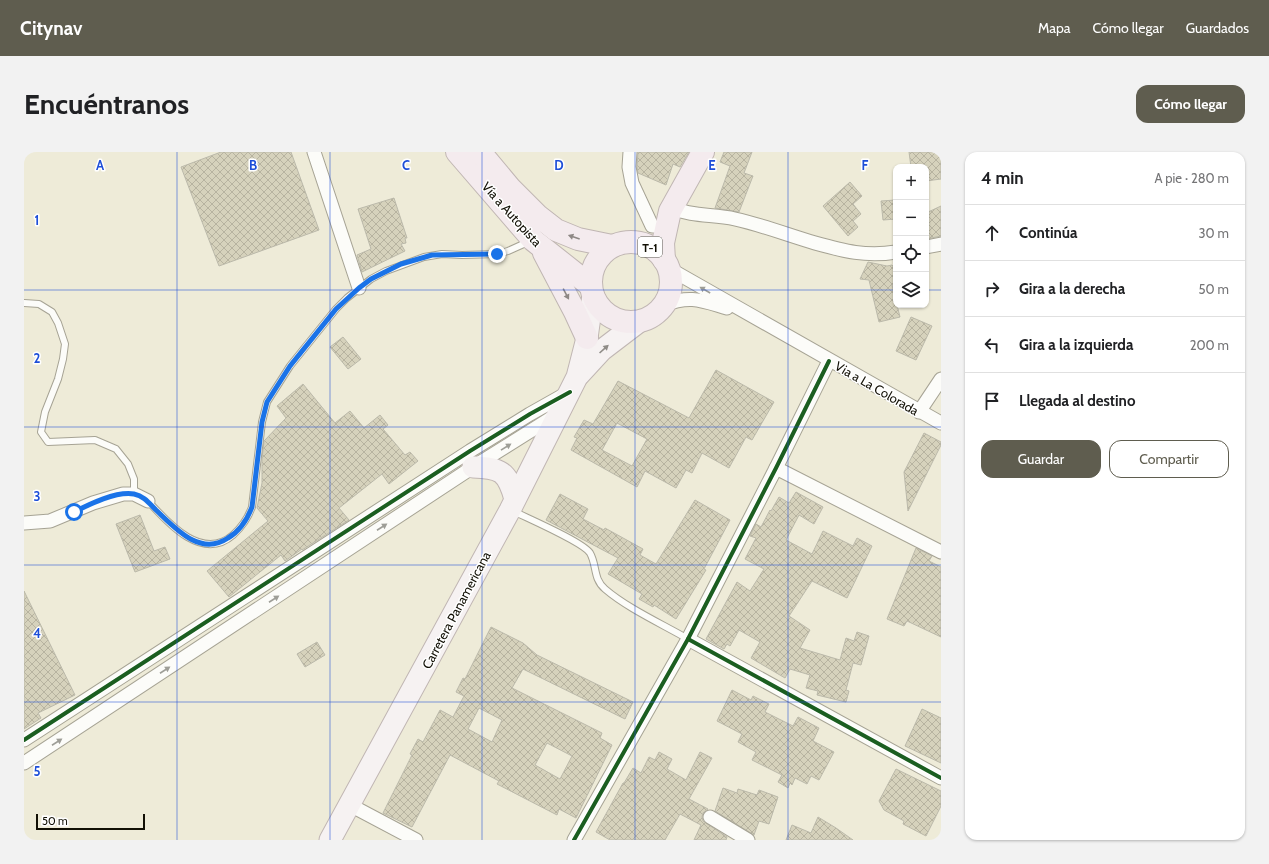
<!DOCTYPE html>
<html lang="es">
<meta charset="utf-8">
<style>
:root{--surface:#fff;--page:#f2f2f2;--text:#202124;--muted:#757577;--line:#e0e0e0;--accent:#5f5d4f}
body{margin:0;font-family:Cabin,sans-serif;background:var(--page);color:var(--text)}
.controls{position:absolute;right:12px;top:12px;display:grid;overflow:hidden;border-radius:8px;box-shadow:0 1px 3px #0004}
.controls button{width:36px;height:36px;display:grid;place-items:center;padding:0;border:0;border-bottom:1px solid var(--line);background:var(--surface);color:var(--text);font:20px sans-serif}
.scale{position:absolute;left:12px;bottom:10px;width:109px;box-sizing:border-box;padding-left:4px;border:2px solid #121005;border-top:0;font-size:11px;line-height:14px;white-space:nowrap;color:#121005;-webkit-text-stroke:3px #fff;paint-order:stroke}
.stop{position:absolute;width:12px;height:12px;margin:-9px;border:3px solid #1a73e8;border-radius:50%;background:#fff}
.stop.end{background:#1a73e8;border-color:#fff;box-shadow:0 1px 4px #0008}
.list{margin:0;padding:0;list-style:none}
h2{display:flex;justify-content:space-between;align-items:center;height:52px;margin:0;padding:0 16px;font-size:17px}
h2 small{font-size:13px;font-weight:400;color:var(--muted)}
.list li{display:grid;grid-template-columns:26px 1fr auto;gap:12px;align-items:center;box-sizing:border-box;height:56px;padding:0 16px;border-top:1px solid var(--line)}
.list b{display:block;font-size:15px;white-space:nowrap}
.list em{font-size:13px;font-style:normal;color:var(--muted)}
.actions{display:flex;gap:8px;padding:12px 16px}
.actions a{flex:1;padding:9px 0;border:1px solid var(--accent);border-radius:12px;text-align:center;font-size:14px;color:var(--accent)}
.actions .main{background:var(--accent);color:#fff}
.icon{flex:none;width:22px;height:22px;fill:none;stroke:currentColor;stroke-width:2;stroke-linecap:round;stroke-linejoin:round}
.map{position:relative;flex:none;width:917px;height:688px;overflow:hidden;border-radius:12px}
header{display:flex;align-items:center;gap:24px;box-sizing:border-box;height:56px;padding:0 20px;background:var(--accent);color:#fff}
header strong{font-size:19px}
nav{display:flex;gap:22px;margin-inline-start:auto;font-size:14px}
.intro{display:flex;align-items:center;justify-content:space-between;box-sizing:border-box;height:96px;padding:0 24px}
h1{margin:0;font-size:28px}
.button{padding:10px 18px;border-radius:12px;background:var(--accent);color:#fff;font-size:14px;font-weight:700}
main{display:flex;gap:24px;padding:0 24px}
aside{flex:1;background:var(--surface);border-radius:12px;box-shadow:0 1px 3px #0004}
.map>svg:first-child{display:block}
.building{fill:url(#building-cross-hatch);stroke:#bbb9aa;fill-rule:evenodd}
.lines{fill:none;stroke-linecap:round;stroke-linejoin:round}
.lane-casing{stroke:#a6a394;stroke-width:8}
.street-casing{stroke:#a6a394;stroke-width:15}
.primary-casing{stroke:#c0b6b3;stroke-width:23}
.highway-casing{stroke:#c0b6b3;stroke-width:24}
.lane{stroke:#fcfcf9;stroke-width:6}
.street{stroke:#fcfcf9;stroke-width:13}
.primary{stroke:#f6f2f2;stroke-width:21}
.highway{stroke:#f4ebee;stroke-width:22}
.cycleway-casing{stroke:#fff;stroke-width:6}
.cycleway{stroke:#1b5e20;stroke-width:4}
.oneway{fill:#8e8885}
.oneway2{fill:#9e9e97}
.oneway3{fill:#8f8c87}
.route{stroke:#1a73e8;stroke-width:5}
.grid{fill:none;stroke:#1d4ed8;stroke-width:1;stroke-opacity:0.55}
.labels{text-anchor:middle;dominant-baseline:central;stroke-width:3;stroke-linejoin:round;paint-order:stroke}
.shield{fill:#fff;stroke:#595850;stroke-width:1}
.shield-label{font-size:12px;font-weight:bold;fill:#121005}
.street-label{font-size:13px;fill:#121005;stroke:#fff}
.grid-label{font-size:13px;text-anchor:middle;font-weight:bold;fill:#1d4ed8;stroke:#fff;stroke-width:3;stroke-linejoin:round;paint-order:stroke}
</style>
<header>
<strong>Citynav</strong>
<nav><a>Mapa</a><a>Cómo llegar</a><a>Guardados</a></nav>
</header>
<div class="intro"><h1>Encuéntranos</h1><a class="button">Cómo llegar</a></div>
<main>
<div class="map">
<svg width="917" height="688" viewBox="0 0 917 688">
<defs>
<pattern id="building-cross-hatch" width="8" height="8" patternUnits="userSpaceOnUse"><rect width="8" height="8" fill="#d6d2bc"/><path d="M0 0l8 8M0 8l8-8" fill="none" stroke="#b7b3a0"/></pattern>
</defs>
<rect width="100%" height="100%" fill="#eeebd8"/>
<g class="building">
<polygon points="197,0 267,0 295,78 195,114 157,15"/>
<polygon points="614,0 665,0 656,15 649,12 642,33 614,21 613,15"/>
<polygon points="700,0 728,0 720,21 729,24 715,60 691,56 706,14 696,10"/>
<polygon points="885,0 917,0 917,27 902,29 902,15 887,15"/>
<polygon points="826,30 838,44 829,52 837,62 829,69 834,75 824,84 799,54"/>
<polygon points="370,46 383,86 381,86 382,91 377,92 381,99 338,120 333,103 347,97 334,57"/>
<polygon points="871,48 872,67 859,68 857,49"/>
<polygon points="917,54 917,84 902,87 902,61"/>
<polygon points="844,110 863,114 868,113 872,118 872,132 868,133 876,165 855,170 845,128 836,127"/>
<polygon points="887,165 908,174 892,208 872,199"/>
<polygon points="319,185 337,207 324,217 306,195"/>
<path d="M692,218L750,250L728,288L722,285L705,316L678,301L668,321L662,318L652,336L621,319L613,335L547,298L553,286L550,285L560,268L569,272L594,229L665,266ZM593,271L623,287L608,314L578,298Z"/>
<polygon points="279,232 311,271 326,259 340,276 356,263 364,273 359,277 381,303 386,300 394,309 365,332 358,322 315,356 325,368 278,398 278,397 261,409 257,403 205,445 183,419 244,369 233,356 238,331 238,307 240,289 262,266 253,254"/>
<polygon points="900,281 917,290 917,293 884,359 880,320"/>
<polygon points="772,340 799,355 790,372 775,363 762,388 788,402 799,379 829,394 833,386 848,394 823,446 788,429 765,464 786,478 776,496 816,508 822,486 830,489 833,480 845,484 837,513 829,511 822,538 825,539 822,550 793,543 794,539 782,536 786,523 766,517 761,526 727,506 736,490 715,478 706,494 703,492 700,497 682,487 713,430 726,439 740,417 721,407 732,386 726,384 732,372 737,375 746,358 747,359 755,345 765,351"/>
<polygon points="536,342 564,357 559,367 580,378 581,376 619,397 616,403 632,412 671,348 706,368 680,417 682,418 652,467 630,453 629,455 615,447 618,442 584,422 594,406 522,368"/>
<polygon points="116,363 130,399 141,395 146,407 111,420 92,372"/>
<polygon points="892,396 908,404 905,409 917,415 917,485 883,469 880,474 863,467"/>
<polygon points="0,439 51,543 14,561 17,566 0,577"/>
<path d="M467,475L499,491L513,503L609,550L601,567L499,517L488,536L578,581L576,586L588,593L552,666L535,657L533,663L473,632L475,629L426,603L388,675L359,661L388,603L386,602L394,587L399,590L416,558L429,565L440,544L432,540L439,526L441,527ZM455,556L478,568L468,590L444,577ZM523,591L548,604L536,627L511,613Z"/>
<polygon points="293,490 301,503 281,515 273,502"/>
<polygon points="708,538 727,548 729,544 745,552 741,560 769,574 774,565 795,576 789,589 810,600 795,628 787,624 783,632 771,626 768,633 766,631 764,636 754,630 758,623 728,608 732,600 714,590 718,582 693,569"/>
<polygon points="898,557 917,566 917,611 881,594"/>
<polygon points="635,600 648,607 643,617 662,628 676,600 688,606 665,647 684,657 679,661 678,665 679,669 703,685 702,688 670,688 677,673 656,662 641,688 586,688 572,680 599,631 600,631 609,616 617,621 625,605 631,608"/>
<polygon points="872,617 917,639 917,654 902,684 879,672 880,669 860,658 855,649"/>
<polygon points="699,636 713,641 714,637 733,643 735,638 754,645 745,672 735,669 730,683 691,659"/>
<polygon points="794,665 812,676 829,688 762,688 768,673 787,681"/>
</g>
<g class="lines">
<defs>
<g id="lane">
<polyline points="0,151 15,152 28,160 34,171 41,192 39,207 34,227 21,260 17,280 24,290 71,288 92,297 104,312 110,327 110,342"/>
<path d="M124,349C144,371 178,410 209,383C218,375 224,366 228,355L238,270L243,250L266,214L312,157L323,146L347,127L362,119L400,105L418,102L438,103L473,102L484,99L504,90"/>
<path d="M489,359C503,366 559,390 566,401C573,413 569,427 581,437C603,456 638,472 664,487"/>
</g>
<g id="street">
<polyline points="290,0 335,136"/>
<polyline points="606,0 605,15 608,31 628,74"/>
<path d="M648,56C669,65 689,62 711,67C738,73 764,83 791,91C820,99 842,105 872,100"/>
<polyline points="902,95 917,92"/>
<polyline points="644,116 917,271"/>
<path d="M639,153C667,143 676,148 703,156"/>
<polyline points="895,260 917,227"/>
<polyline points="752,316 917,400"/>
<polyline points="0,371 26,369 69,351 99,342 110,342 124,349"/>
<polyline points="664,487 917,626"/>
<polyline points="0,588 446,299 506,262 545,240"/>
<polyline points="0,611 449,315 532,263"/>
<polyline points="326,653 392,688"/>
<polyline points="686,665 724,688"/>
<polyline points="550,688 664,487 752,316 805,209"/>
</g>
<g id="primary">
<polyline points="555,223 578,198 616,169"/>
<path d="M449,315C477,316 483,319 491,347"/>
<polyline points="306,688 486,358 553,225 563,186 569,143"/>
</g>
<g id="highway">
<polyline points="433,0 509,88 567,134"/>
<polyline points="456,0 486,36 514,64 532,78 554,87 588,94"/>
<circle cx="607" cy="130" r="40"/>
<polyline points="520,101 551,160 563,186"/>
<polyline points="640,108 639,91 646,59 679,0"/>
</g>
</defs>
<use href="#lane" class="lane-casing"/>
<use href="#street" class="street-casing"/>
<use href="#primary" class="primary-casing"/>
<use href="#highway" class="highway-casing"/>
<use href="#lane" class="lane"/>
<use href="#street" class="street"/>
<use href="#primary" class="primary"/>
<use href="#highway" class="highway"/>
<defs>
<g id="cycleway">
<polyline points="664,487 917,626"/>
<polyline points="0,588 446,299 506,262 546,240"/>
<polyline points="550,688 664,487 752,316 805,209"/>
</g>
</defs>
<use href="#cycleway" class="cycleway-casing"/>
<use href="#cycleway" class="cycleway"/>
</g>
<defs><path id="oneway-solid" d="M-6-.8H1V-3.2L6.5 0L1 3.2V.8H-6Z"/></defs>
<g class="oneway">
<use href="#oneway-solid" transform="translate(550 85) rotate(-161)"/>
<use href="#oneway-solid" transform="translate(542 142) rotate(62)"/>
</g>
<g class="oneway2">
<use href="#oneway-solid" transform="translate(681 138) rotate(-150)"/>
<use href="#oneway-solid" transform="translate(482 295) rotate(-32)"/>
<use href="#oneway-solid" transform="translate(358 375) rotate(-33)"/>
<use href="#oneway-solid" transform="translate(250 447) rotate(-33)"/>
<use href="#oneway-solid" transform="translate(141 518) rotate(-33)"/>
<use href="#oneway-solid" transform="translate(33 590) rotate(-33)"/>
</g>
<use class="oneway3" href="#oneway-solid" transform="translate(580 197) rotate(-42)"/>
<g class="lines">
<path class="route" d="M50,360C66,352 92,339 110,342C120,344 125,351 132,358C151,376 176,405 204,386C216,379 223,368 228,355L238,270L243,250L266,214L312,157L335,136L347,127L377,112L408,103L473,102"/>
</g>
<path class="grid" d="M153,0V688M306,0V688M458,0V688M611,0V688M764,0V688M0,138H872M902,138H917M0,275H917M0,413H917M0,550H917"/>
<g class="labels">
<rect class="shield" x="614" y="85" width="24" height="20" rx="3"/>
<g class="shield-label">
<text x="626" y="95">T-1</text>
</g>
<g class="street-label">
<text transform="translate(488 62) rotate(48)">Vía a Autopista</text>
<text transform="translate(853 236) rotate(30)">Via a La Colorada</text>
<text transform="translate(432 458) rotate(-62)">Carretera Panamericana</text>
</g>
</g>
<g class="grid-label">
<text x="76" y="18">A</text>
<text x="229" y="18">B</text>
<text x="382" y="18">C</text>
<text x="535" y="18">D</text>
<text x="688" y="18">E</text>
<text x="841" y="18">F</text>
<text x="13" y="73">1</text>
<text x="13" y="211">2</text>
<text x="13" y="349">3</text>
<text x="13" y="486">4</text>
<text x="13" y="624">5</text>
</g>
</svg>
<div class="controls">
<button>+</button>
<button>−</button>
<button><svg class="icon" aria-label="locate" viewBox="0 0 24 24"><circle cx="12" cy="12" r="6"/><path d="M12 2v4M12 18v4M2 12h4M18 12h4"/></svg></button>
<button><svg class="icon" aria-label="layers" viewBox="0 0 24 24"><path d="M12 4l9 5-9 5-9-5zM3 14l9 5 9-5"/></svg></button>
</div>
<div class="scale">50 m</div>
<div class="stop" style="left:50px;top:360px"></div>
<div class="stop end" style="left:473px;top:102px"></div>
</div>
<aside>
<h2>4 min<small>A pie · 280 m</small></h2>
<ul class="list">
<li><svg class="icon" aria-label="ahead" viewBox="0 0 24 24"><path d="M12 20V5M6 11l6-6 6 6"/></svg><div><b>Continúa</b></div><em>30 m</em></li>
<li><svg class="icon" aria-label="right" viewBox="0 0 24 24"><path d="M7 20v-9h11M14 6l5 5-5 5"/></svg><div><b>Gira a la derecha</b></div><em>50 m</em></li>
<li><svg class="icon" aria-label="left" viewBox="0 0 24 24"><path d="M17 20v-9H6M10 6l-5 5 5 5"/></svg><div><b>Gira a la izquierda</b></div><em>200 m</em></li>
<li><svg class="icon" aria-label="arrive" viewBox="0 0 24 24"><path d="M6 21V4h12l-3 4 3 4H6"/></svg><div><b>Llegada al destino</b></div></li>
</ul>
<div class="actions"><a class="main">Guardar</a><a>Compartir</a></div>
</aside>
</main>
